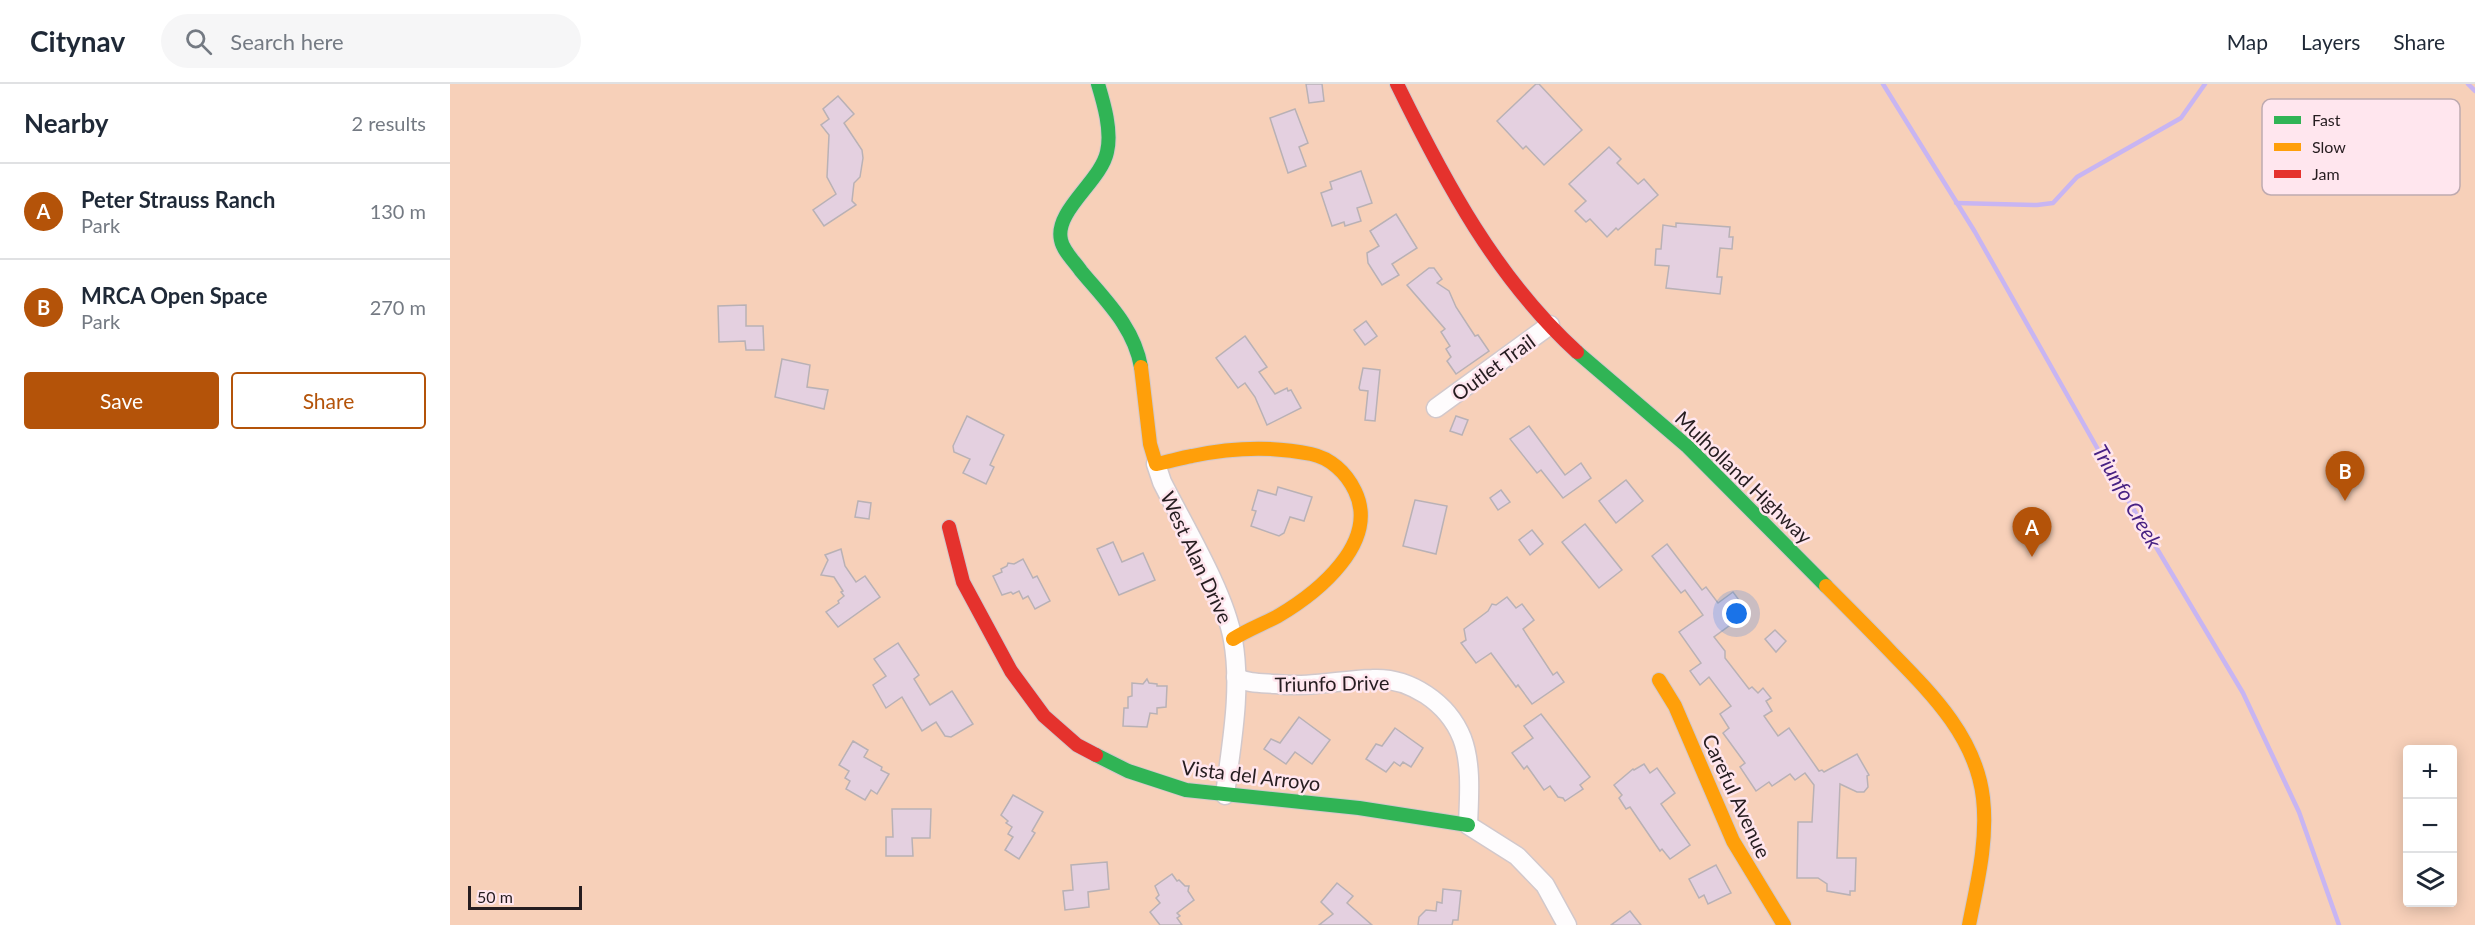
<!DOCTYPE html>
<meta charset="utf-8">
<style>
:root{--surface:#fff;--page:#f6f6f7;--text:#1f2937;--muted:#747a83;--line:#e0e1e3;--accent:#b45309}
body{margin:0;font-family:Lato,sans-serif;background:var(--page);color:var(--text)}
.controls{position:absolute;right:18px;bottom:18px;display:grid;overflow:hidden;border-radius:6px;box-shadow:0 3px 15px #0003}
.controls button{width:54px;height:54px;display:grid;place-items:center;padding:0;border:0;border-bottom:2px solid var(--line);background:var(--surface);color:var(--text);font:30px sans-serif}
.scale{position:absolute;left:18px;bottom:15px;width:114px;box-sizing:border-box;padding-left:6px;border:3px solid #261d20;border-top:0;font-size:16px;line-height:21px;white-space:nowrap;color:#261d20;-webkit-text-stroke:4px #ffe6ee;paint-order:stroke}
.you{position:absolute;left:1287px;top:530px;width:21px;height:21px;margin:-15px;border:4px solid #fff;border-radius:50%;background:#1a73e8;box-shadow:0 0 0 9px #1a73e833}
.badge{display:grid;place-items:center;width:39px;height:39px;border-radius:50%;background:var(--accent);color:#fff;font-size:20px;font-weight:700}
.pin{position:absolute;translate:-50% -50px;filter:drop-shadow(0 2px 3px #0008)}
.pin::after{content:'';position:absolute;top:32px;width:21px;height:18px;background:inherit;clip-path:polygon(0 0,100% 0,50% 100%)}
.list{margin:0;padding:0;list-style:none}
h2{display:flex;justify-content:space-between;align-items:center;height:78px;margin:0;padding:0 24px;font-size:26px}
h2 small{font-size:20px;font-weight:400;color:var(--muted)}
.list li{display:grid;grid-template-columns:39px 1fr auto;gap:18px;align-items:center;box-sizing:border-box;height:96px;padding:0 24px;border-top:2px solid var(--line)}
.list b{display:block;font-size:22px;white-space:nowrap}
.list p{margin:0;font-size:20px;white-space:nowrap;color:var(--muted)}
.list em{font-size:20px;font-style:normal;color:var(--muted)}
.actions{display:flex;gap:12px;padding:18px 24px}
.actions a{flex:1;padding:14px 0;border:2px solid var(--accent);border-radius:6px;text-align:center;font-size:21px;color:var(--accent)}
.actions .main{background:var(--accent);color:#fff}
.icon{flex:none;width:33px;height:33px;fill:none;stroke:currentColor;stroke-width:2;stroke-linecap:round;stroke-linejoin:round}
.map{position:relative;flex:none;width:2025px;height:841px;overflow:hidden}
header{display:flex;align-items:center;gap:36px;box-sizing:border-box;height:84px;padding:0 30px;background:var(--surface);border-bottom:2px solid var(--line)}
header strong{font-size:28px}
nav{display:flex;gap:33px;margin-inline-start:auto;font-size:21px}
.search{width:420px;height:54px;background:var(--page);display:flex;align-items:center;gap:15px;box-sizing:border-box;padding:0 21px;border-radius:33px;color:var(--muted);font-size:22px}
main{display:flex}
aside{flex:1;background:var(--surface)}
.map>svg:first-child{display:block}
.green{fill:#f7d0b9;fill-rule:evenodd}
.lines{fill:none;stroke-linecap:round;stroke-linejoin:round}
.stream{stroke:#c8b5f2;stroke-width:4.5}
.building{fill:#e4d0e0;stroke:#b9b1b5;stroke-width:1.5}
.street-casing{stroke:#d2c8cb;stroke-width:21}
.fast-casing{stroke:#d2c8cb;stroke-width:16}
.slow-casing{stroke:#d2c8cb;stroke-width:16}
.jam-casing{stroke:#d2c8cb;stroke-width:16}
.street{stroke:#fefcfd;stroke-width:18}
.fast{stroke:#30b455;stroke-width:14}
.slow{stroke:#ff9f0a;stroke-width:14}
.jam{stroke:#e5322d;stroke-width:14}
.labels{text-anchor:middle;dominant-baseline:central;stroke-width:5;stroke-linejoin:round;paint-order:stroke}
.street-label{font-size:20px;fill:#261d20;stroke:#ffe6ee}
.water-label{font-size:21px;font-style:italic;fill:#482284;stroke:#ffe6ee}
.key{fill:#ffe6ee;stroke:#beaab0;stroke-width:1.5}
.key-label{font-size:16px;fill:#261d20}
</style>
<header>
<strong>Citynav</strong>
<div class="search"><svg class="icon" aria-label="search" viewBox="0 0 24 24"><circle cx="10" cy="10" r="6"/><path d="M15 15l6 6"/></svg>Search here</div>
<nav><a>Map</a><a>Layers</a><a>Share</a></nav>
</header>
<main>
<aside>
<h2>Nearby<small>2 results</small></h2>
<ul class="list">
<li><span class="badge">A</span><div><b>Peter Strauss Ranch</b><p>Park</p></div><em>130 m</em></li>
<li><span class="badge">B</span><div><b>MRCA Open Space</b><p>Park</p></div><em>270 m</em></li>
</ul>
<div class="actions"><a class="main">Save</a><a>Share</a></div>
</aside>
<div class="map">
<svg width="2025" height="841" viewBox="0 0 2025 841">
<rect width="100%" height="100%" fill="#f9ecf0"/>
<path class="green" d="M0,0H2025V841H0ZM1958,666H2002V818H1958Z"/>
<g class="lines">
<g class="stream">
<polyline points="1433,0 1525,148 1650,369 1793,609 1849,728 1889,841"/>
<polyline points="2018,0 2025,7"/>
<polyline points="1506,119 1587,121 1603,119 1627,93 1731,34 1755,0"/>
</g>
</g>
<g class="building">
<polygon points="856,0 872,0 874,17 859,19"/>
<polygon points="1086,0 1089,0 1132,46 1094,81 1076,62 1073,65 1047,37"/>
<polygon points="388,12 404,30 394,39 412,66 413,74 410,93 404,99 402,117 406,121 374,142 363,126 386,110 377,93 379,51 371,41 379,35 373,25"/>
<polygon points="845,25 858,59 849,63 856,82 838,89 820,34"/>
<polygon points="1159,63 1171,75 1167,79 1188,100 1194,95 1208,111 1168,146 1166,144 1157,153 1140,135 1136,138 1125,127 1136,117 1119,100"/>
<polygon points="911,87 922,119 907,124 911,137 895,142 894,138 882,142 871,109 882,105 880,98"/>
<polygon points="946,130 967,164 942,180 949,191 932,201 918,179 917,169 929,162 920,147"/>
<polygon points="1226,139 1280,143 1279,153 1283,153 1282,165 1270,164 1267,193 1272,193 1270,210 1216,204 1219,182 1205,181 1206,165 1211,165 1213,141 1226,143"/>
<polygon points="979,184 984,184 992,195 987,199 999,207 1006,223 1025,252 1028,251 1039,267 1006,290 997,277 1001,273 996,265 1000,262 991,248 995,245 957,201"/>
<polygon points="296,221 296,242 313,242 314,266 296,266 295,257 269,258 268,222"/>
<polygon points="916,237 927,252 915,261 904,246"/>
<polygon points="795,252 817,283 809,288 825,310 837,304 838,307 841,306 851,324 817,341 805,313 795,299 788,304 766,274"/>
<polygon points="332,275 360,281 357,303 378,306 374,325 325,313"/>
<polygon points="913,284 930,286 925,337 915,336 918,307 910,306 909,304"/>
<polygon points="517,332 554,351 540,381 544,383 536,400 513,389 520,375 504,368 503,362"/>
<polygon points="1006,332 1018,336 1012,351 1000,347"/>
<polygon points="1079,342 1115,391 1131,379 1141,394 1113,414 1091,386 1087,389 1060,355"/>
<polygon points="1176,396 1193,417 1166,439 1149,417"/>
<polygon points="828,403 862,413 854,437 840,433 834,449 829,452 801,442 806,427 802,426 808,406 826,411"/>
<polygon points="1051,406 1060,418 1048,426 1040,414"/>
<polygon points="965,416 997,422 986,470 953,462"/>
<polygon points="408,417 421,419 419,435 405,433"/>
<polygon points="1135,440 1172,486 1149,504 1112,458"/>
<polygon points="1082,446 1093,460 1080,471 1069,456"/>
<polygon points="663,458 672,478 693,469 705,496 669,511 647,465"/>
<polygon points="1217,460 1252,506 1256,503 1268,519 1283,508 1298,528 1264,553 1275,567 1275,574 1299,605 1302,603 1308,609 1313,604 1321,614 1316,617 1322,627 1314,632 1328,652 1339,644 1369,687 1372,686 1374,688 1407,670 1419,691 1417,692 1418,703 1414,708 1407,708 1390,700 1387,774 1406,774 1405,807 1400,807 1400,811 1377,807 1377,800 1368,794 1347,794 1348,738 1362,738 1364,701 1355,689 1345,696 1340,690 1322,702 1319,698 1306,707 1290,683 1295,679 1273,649 1279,644 1270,630 1281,622 1259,593 1250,601 1240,587 1251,579 1229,548 1253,531 1235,506 1231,509 1202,472"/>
<polygon points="391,465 395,482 406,498 415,492 430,513 388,543 376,528 389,519 388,517 394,512 391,508 393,507 384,493 371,491 378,476 375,471"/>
<polygon points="573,475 583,494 587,492 600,517 585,525 578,512 573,515 569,507 563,510 561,508 552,511 543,492 552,488 551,485 557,482 558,479 564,480"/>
<polygon points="1057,513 1066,524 1072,520 1084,536 1073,545 1103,591 1107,588 1114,598 1082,620 1068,601 1066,603 1041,569 1026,579 1011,559 1016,556 1014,545 1038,527 1042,520 1046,521"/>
<polygon points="1325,546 1336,557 1326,568 1315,555"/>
<polygon points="448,559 469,591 464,595 480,621 502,607 523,640 501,653 495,652 486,638 472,647 452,613 436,624 423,601 436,592 424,575"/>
<polygon points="697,595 699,599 707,600 707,602 717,602 716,623 707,624 707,630 700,629 697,643 673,642 674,624 678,624 678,613 682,612 682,599 693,600"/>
<polygon points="1091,630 1140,693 1130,701 1133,705 1115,717 1113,714 1108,713 1100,702 1094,706 1077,682 1074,685 1062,669 1083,654 1074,642"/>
<polygon points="849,633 880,656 862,680 845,668 836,680 814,665 821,655 830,659"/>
<polygon points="945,644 973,664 961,683 953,678 950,682 944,678 936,688 916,675 926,660 932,662"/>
<polygon points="403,657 418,666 414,673 432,683 431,686 439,690 427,710 421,706 415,716 396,705 400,697 395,694 399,687 389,681"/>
<polygon points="1194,680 1200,689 1207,684 1225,709 1211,720 1240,761 1220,775 1212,765 1210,767 1180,723 1176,725 1169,714 1172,711 1164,701 1183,685 1184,686"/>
<polygon points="563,711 593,728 582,747 585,749 569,775 555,766 563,753 558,750 562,743 556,739 558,737 551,731"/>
<polygon points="442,725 481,725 480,754 462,754 463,772 436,772 436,753 443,753"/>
<polygon points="657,778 659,805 638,808 639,823 615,826 613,807 623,806 621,781"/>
<polygon points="1266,781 1281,809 1258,820 1254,811 1249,814 1239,795"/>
<polygon points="722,790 727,797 729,796 735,802 739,802 738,807 744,816 727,829 730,832 727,834 732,841 710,841 700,828 710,819 706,814 709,811 705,802"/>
<polygon points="887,799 903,812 897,819 922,841 869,841 883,830 871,818"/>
<polygon points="993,805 1011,807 1008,836 1003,836 1002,841 968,841 969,833 976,826 986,827 987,818 992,819"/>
<polygon points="1180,827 1191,841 1161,841"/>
</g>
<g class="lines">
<defs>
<g id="street">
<polyline points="986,324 1100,241"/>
<path d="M706,380L712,398C735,444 774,507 783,556C792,607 781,661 775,711"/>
<path d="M786,593C798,600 812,599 826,600C860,604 889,596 922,595C960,593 998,619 1012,654C1022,680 1019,714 1018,741L1067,772L1095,801L1117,841"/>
</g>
<g id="fast">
<path d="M648,0C654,20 662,47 657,68C651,97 604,127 611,156C613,167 625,178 631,187C656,217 684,243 691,283"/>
<polyline points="1127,268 1238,363 1376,502"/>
<polyline points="646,671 678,687 736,706 909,724 1018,741"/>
</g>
<g id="slow">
<path d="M691,283L700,360L706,380C718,378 730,374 742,372C780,364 822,362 861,370C880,374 896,388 905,407C930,459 867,509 828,532C813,540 797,546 783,555"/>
<path d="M1376,502C1398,524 1419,545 1440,567C1481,609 1526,653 1533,714C1538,757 1527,800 1519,841"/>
<polyline points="1209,596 1225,622 1283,757 1334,841"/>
</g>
<g id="jam">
<path d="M947,0C995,98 1046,194 1127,268"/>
<polyline points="499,443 513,498 561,587 594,632 627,661 646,671"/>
</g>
</defs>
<use href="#street" class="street-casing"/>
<use href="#fast" class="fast-casing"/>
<use href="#slow" class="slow-casing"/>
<use href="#jam" class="jam-casing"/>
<use href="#street" class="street"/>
<use href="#fast" class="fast"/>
<use href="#slow" class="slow"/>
<use href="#jam" class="jam"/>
</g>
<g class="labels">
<g class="street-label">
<text transform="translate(1043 283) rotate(-36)">Outlet Trail</text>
<text transform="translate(1294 393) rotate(44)">Mulholland Highway</text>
<text transform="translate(747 473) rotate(65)">West Alan Drive</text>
<text transform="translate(882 599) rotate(-1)">Triunfo Drive</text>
<text transform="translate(801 691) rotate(7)">Vista del Arroyo</text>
<text transform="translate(1287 712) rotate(65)">Careful Avenue</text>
</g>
<g class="water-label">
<text transform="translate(1678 412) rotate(60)">Triunfo Creek</text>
</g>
</g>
<rect x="1812" y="15" width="198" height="96" rx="9" class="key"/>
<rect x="1824" y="32" width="27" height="8" fill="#30b455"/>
<rect x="1824" y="59" width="27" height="8" fill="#ff9f0a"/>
<rect x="1824" y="86" width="27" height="8" fill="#e5322d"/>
<g class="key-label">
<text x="1862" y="42">Fast</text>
<text x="1862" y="69">Slow</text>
<text x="1862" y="96">Jam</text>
</g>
</svg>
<div class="controls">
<button>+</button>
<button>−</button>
<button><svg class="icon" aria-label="layers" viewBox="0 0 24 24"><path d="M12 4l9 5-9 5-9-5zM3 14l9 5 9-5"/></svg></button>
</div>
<div class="scale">50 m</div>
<div class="you"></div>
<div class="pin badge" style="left:1582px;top:473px">A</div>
<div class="pin badge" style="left:1895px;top:417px">B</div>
</div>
</main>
